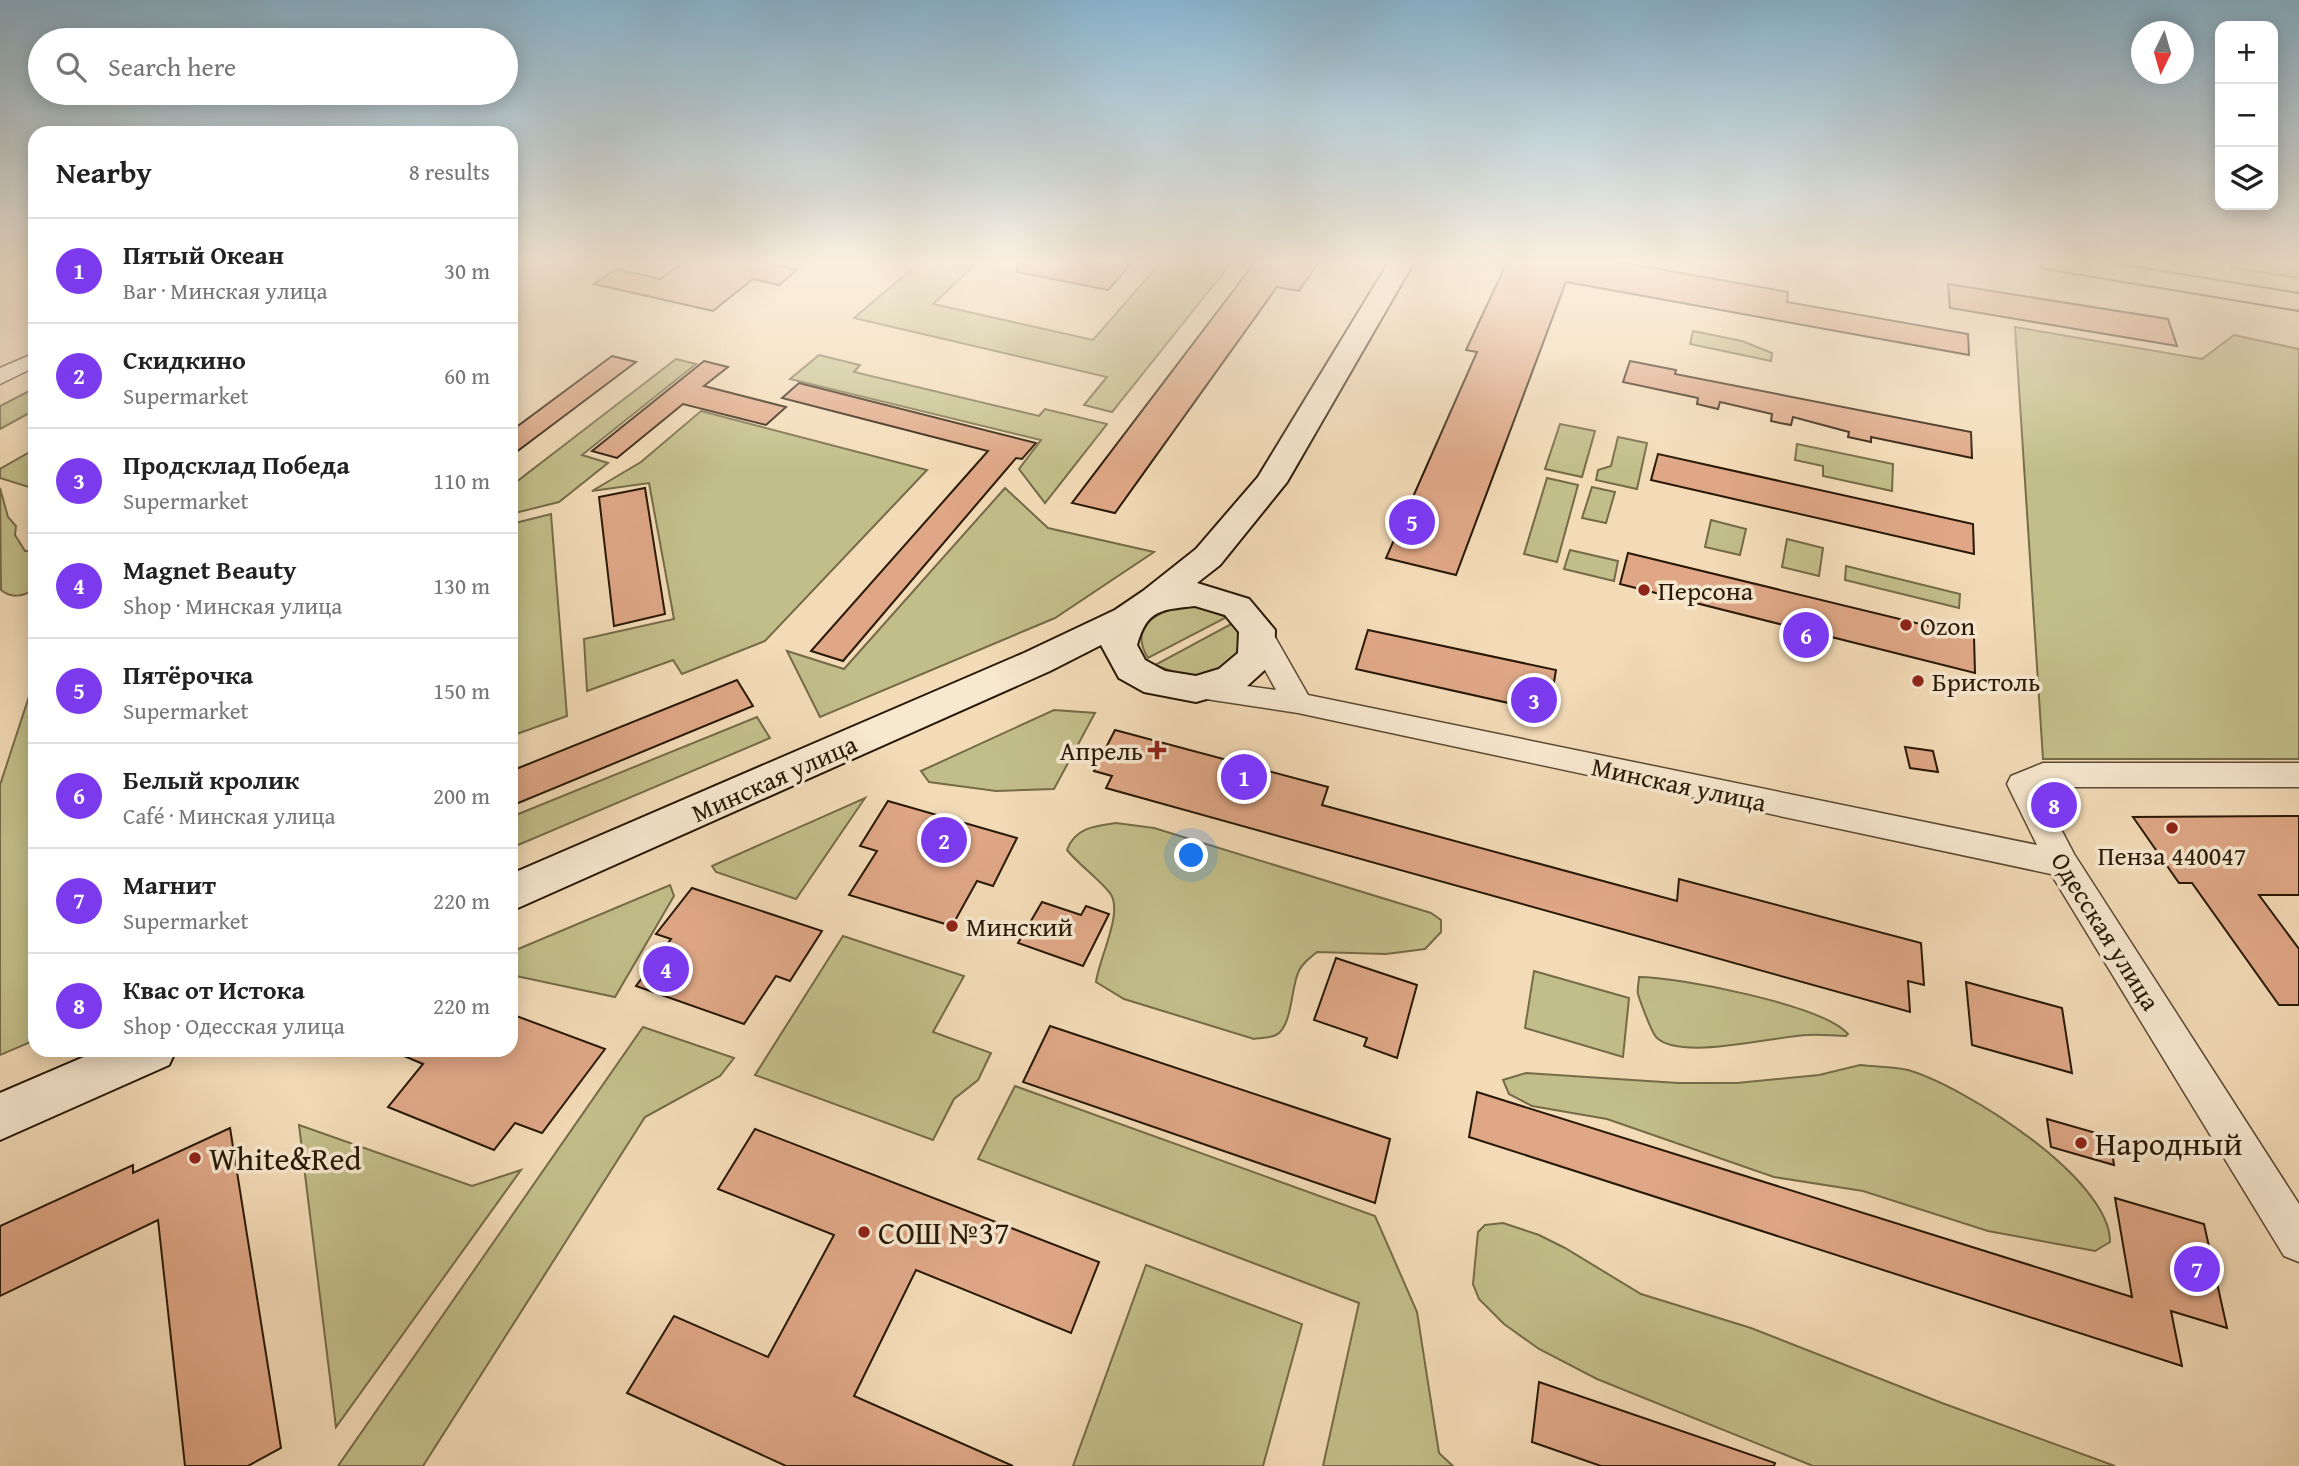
<!DOCTYPE html>
<meta charset="utf-8">
<style>
:root{--surface:#fff;--page:#f2f2f2;--text:#222;--muted:#767676;--line:#e0e0e0;--accent:#7c3aed}
body{margin:0;font-family:"Gentium Book Plus",serif;background:var(--page);color:var(--text)}
.controls{position:absolute;right:21px;top:21px;display:grid;overflow:hidden;border-radius:14px;box-shadow:0 4px 18px #0003}
.controls button{width:63px;height:63px;display:grid;place-items:center;padding:0;border:0;border-bottom:2px solid var(--line);background:var(--surface);color:var(--text);font:35px sans-serif}
.compass{position:absolute;left:2131px;top:21px;width:63px;height:63px;border-radius:50%;background:var(--surface);box-shadow:0 4px 18px #0003;rotate:185deg}
.you{position:absolute;left:1192px;top:856px;width:24px;height:24px;margin:-18px;border:5px solid #fff;border-radius:50%;background:#1a73e8;box-shadow:0 0 0 10px #1a73e833}
.badge{display:grid;place-items:center;width:46px;height:46px;border-radius:50%;background:var(--accent);color:#fff;font-size:23px;font-weight:700}
.pin{position:absolute;translate:-50% -50%;border:4px solid #fff;box-shadow:0 2px 7px #0006}
.list{margin:0;padding:0;list-style:none}
h2{display:flex;justify-content:space-between;align-items:center;height:91px;margin:0;padding:0 28px;font-size:30px}
h2 small{font-size:23px;font-weight:400;color:var(--muted)}
.list li{display:grid;grid-template-columns:46px 1fr auto;gap:21px;align-items:center;box-sizing:border-box;height:105px;padding:0 28px;border-top:2px solid var(--line)}
.list b{display:block;font-size:26px;white-space:nowrap}
.list p{margin:0;font-size:23px;white-space:nowrap;color:var(--muted)}
.list em{font-size:23px;font-style:normal;color:var(--muted)}
.icon{flex:none;width:38px;height:38px;fill:none;stroke:currentColor;stroke-width:2;stroke-linecap:round;stroke-linejoin:round}
.map{position:relative;flex:none;width:2299px;height:1466px;overflow:hidden}
.search{position:absolute;background:var(--surface);box-shadow:0 4px 18px #0003;left:28px;top:28px;width:490px;height:77px;display:flex;align-items:center;gap:18px;box-sizing:border-box;padding:0 24px;border-radius:38px;color:var(--muted);font-size:26px}
.panel{position:absolute;background:var(--surface);box-shadow:0 4px 18px #0003;left:28px;top:126px;width:490px;height:931px;border-radius:21px}
.map>svg:first-child{display:block}
.green{fill:#c2be89;stroke:#756b48;stroke-width:2}
.building{fill:#dfa786;stroke:#281806;stroke-width:2}
.lines{fill:none;stroke-linecap:round;stroke-linejoin:round}
.minor-casing{stroke:#5b4932;stroke-width:3}
.secondary-casing{stroke:#281806;stroke-width:4}
.primary-casing{stroke:#281806;stroke-width:4}
.minor{fill:#f7e8d0;fill-rule:evenodd}
.secondary{fill:#f7e8d0;fill-rule:evenodd}
.primary{fill:#f3dbb7;fill-rule:evenodd}
.poi-dot{fill:#8f2418;stroke:#f7e8d0;stroke-width:2.5}
.labels{text-anchor:middle;dominant-baseline:central;stroke-width:7;stroke-linejoin:round;paint-order:stroke}
.poi-label{font-size:26px;fill:#281806;stroke:#f7e8d0;text-anchor:start}
.street-label{font-size:26px;fill:#281806;stroke:#f7e8d0}
.near-poi-label{font-size:32px;fill:#281806;stroke:#f7e8d0;text-anchor:start}
</style>
<div class="map">
<svg width="2299" height="1466" viewBox="0 0 2299 1466">
<rect width="100%" height="100%" fill="#f3dbb7"/>
<filter id="stains"><feTurbulence type="fractalNoise" baseFrequency=".00286" numOctaves="4"/><feColorMatrix values="0 0 0 0 .2 0 0 0 0 .09 0 0 0 0 .02 0 0 0 .5 -.17"/></filter>
<radialGradient id="worn" r=".72"><stop offset=".6" stop-color="#630" stop-opacity="0"/><stop offset="1" stop-color="#630" stop-opacity=".3"/></radialGradient>
<g class="green">
<polygon points="920,262 958,262 974,266 933,304 1093,340 1161,262 1232,262 1112,412 1084,405 1107,377 854,318"/>
<polygon points="2229,262 2299,262 2299,278 2231,268"/>
<polygon points="2015,327 2202,359 2234,335 2299,349 2299,759 2043,759"/>
<polygon points="1693,331 1742,341 1772,353 1771,361 1690,344"/>
<polygon points="819,355 860,365 854,372 1039,416 1045,409 1107,424 1045,503 1019,469 1041,440 790,379"/>
<polygon points="676,359 696,364 582,455 608,463 559,502 511,514 511,486"/>
<polygon points="35,388 35,410 0,429 0,406"/>
<polygon points="701,411 927,470 765,641 682,674 673,660 587,691 584,639 674,619 649,483 592,491 641,462"/>
<polygon points="1560,424 1595,431 1582,477 1545,469"/>
<polygon points="1618,437 1647,443 1637,489 1596,480 1598,470 1611,466"/>
<polygon points="1797,444 1893,464 1892,491 1823,476 1823,466 1795,460"/>
<polygon points="35,449 35,489 0,478 0,469"/>
<polygon points="1547,478 1578,485 1557,562 1524,554"/>
<polygon points="1592,487 1615,492 1606,523 1582,518"/>
<path d="M0,488L8,517L16,526L15,535L25,551H35V590C22,596 12,599 1,590Z"/>
<polygon points="1005,488 1048,528 1154,552 1055,618 820,717 787,651 844,669"/>
<polygon points="551,514 567,716 511,736 511,524"/>
<polygon points="1711,520 1746,529 1740,555 1705,547"/>
<polygon points="1787,539 1823,548 1819,576 1782,567"/>
<polygon points="1570,550 1618,561 1614,581 1564,569"/>
<polygon points="1846,566 1960,594 1959,608 1845,580"/>
<path d="M1183,607H1199L1227,617L1148,658C1129,627 1155,612 1183,607Z"/>
<polygon points="1233,623 1241,633 1243,644 1231,666 1202,676 1185,676 1155,665"/>
<polygon points="35,678 35,1032 33,1041 0,1055 0,785"/>
<polygon points="1054,710 1095,713 1054,789 996,791 929,782 921,771"/>
<polygon points="757,717 770,738 511,848 511,817"/>
<polygon points="865,798 796,899 716,872 712,866"/>
<path d="M1116,823L1154,828L1431,913L1441,920V932L1425,949L1386,954L1317,952C1310,958 1301,964 1298,973C1291,989 1292,1027 1276,1035C1270,1038 1261,1038 1254,1039L1124,999L1096,982C1099,958 1124,912 1110,893C1097,877 1080,866 1067,850C1075,828 1094,826 1116,823Z"/>
<polygon points="670,885 674,896 615,997 511,975 511,952"/>
<polygon points="843,936 964,976 933,1032 991,1053 978,1080 954,1099 933,1140 755,1075"/>
<polygon points="1534,971 1629,998 1623,1057 1525,1028"/>
<path d="M1639,977C1678,977 1823,1005 1848,1034L1846,1036C1833,1036 1821,1034 1808,1035C1776,1036 1682,1061 1657,1038C1652,1034 1640,1001 1638,994C1637,989 1639,982 1639,977Z"/>
<polygon points="643,1027 734,1058 720,1076 645,1117 423,1466 338,1466"/>
<path d="M1860,1065C1875,1067 1893,1066 1908,1070C1964,1086 2111,1179 2110,1242L2095,1251L1988,1231L1863,1191L1774,1177L1607,1119L1532,1106L1509,1094L1503,1080L1526,1073L1678,1083H1737L1819,1075Z"/>
<polygon points="1015,1086 1375,1216 1417,1312 1439,1453 1453,1466 1323,1466 1359,1303 978,1159"/>
<polygon points="299,1125 472,1186 521,1170 336,1427"/>
<polygon points="1503,1223 1539,1235 1565,1248 1641,1294 1751,1328 1942,1403 2115,1466 1813,1466 1597,1379 1539,1349 1504,1324 1479,1299 1473,1284 1478,1232 1485,1225"/>
<polygon points="1146,1265 1302,1324 1263,1466 1073,1466"/>
</g>
<g class="building">
<polygon points="683,262 775,262 773,264 797,270 779,285 753,279 713,311 594,284 616,269 660,279"/>
<polygon points="1017,262 1095,264 1133,262 1108,290 1017,272"/>
<polygon points="1255,262 1319,262 1299,291 1277,287 1115,513 1072,503"/>
<polygon points="1507,262 1619,262 1788,292 1787,302 1968,334 1969,355 1566,282 1456,575 1386,558 1477,352 1466,350"/>
<polygon points="1948,284 2168,319 2177,346 1950,308"/>
<polygon points="612,356 636,362 511,456 511,431"/>
<polygon points="704,361 728,367 704,386 786,407 766,425 683,404 617,458 592,451"/>
<polygon points="1630,361 1676,370 1675,374 1971,432 1972,458 1871,437 1871,442 1848,437 1849,432 1793,417 1791,425 1780,423 1771,421 1772,414 1720,402 1718,409 1697,404 1698,398 1623,382"/>
<polygon points="799,383 1036,443 1022,459 1016,458 843,661 811,651 988,451 782,398"/>
<polygon points="1658,454 1973,524 1974,554 1651,480"/>
<polygon points="645,488 665,614 614,626 599,497"/>
<polygon points="1628,553 1974,637 1975,673 1620,584"/>
<polygon points="1368,630 1556,670 1549,712 1356,669"/>
<polygon points="737,680 753,706 511,806 511,771"/>
<polygon points="1115,730 1328,787 1322,805 1677,901 1679,879 1921,943 1924,985 1908,981 1910,1012 1106,788 1112,776 1094,771"/>
<polygon points="1905,747 1933,751 1938,772 1910,768"/>
<polygon points="888,801 1017,838 993,886 977,881 952,926 849,895 877,851 860,846"/>
<polygon points="2299,816 2299,895 2259,895 2299,949 2299,1005 2279,1005 2192,883 2179,883 2133,817"/>
<polygon points="692,888 822,931 790,981 776,976 744,1024 636,986 671,939 656,934"/>
<polygon points="1042,902 1081,915 1086,906 1109,914 1083,966 1018,943"/>
<polygon points="1336,958 1417,985 1397,1058 1364,1046 1367,1038 1314,1020"/>
<polygon points="1966,982 2062,1008 2072,1073 1972,1045"/>
<polygon points="511,1014 605,1049 542,1133 515,1123 494,1150 388,1107 423,1064 390,1050 511,1050"/>
<polygon points="1050,1026 1390,1139 1375,1203 1023,1082"/>
<polygon points="1477,1092 2132,1297 2115,1198 2204,1224 2227,1328 2171,1311 2182,1366 1469,1137"/>
<polygon points="2047,1119 2110,1137 2114,1165 2051,1147"/>
<polygon points="230,1128 281,1448 248,1466 185,1466 158,1220 0,1296 0,1226 133,1165 133,1173"/>
<polygon points="755,1129 1099,1262 1071,1333 916,1270 854,1396 1013,1466 786,1466 627,1393 674,1316 768,1357 834,1235 718,1189"/>
<polygon points="1539,1382 1775,1463 1774,1466 1601,1466 1532,1442"/>
</g>
<g class="lines">
<defs>
<g id="minor">
<polygon points="35,353 35,367 0,384 0,368"/>
<polygon points="1257,621 1267,623 1308,695 2037,845 2007,784 2011,776 2043,763 2299,763 2299,787 2046,787 2040,789 2074,854 2299,1204 2299,1262 2284,1256 2051,874 1298,713 1186,696 1182,689 1186,682 1196,679 1276,690 1243,630 1247,623"/>
</g>
<g id="secondary">
<path d="M1389,262H1414L1287,482L1220,565L1197,583L1249,599L1275,630L1274,657L1269,666L1245,688L1196,702L1144,692L1119,678L1101,645L1050,671L511,911V874L1024,653L1115,610L1143,591L1196,549L1258,477ZM1195,606L1225,615L1239,632L1238,653L1219,669L1196,676L1165,671L1145,660L1137,645C1147,609 1161,610 1195,606Z"/>
<polygon points="100,1050 176,1050 169,1065 0,1140 0,1093"/>
</g>
<polygon id="primary" points="2039,262 2100,262 2299,294 2299,310 2051,269 2042,267"/>
</defs>
<use href="#minor" class="minor-casing"/>
<use href="#secondary" class="secondary-casing"/>
<use href="#primary" class="primary-casing"/>
<use href="#minor" class="minor"/>
<use href="#secondary" class="secondary"/>
<use href="#primary" class="primary"/>
</g>
<linearGradient id="sky" x2="0" y2="1"><stop stop-color="#89b7d3"/><stop offset="0.56" stop-color="#faefdf"/><stop offset="1" stop-color="#faefdf" stop-opacity="0"/></linearGradient>
<rect width="2299" height="468" fill="url(#sky)"/>
<g class="poi-dot">
<circle cx="1644" cy="590" r="7"/>
<circle cx="1906" cy="625" r="7"/>
<circle cx="1918" cy="681" r="7"/>
<path d="M1153.5 739.5h7v7h7v7h-7v7h-7v-7h-7v-7h7z"/>
<circle cx="2172" cy="828" r="7"/>
<circle cx="952" cy="926" r="7"/>
<circle cx="2081" cy="1143" r="7"/>
<circle cx="195" cy="1158" r="7"/>
<circle cx="864" cy="1232" r="7"/>
</g>
<g class="labels">
<g class="poi-label">
<text x="1658" y="590">Персона</text>
<text x="1920" y="625">Ozon</text>
<text x="1932" y="681">Бристоль</text>
<text x="1143" y="750" text-anchor="end">Апрель</text>
<text x="2172" y="855" text-anchor="middle">Пенза 440047</text>
<text x="966" y="926">Минский</text>
</g>
<g class="street-label">
<text transform="translate(774 778) rotate(-24)">Минская улица</text>
<text transform="translate(1679 784) rotate(12)">Минская улица</text>
<text transform="translate(2106 931) rotate(58)">Одесская улица</text>
</g>
<g class="near-poi-label">
<text x="2095" y="1143">Народный</text>
<text x="209" y="1158">White&amp;Red</text>
<text x="878" y="1232">СОШ №37</text>
</g>
</g>
<rect width="100%" height="100%" filter="url(#stains)"/>
<rect width="100%" height="100%" fill="url(#worn)"/>
</svg>
<div class="controls">
<button>+</button>
<button>−</button>
<button><svg class="icon" aria-label="layers" viewBox="0 0 24 24"><path d="M12 4l9 5-9 5-9-5zM3 14l9 5 9-5"/></svg></button>
</div>
<svg class="compass" viewBox="-18 -18 36 36"><path d="M0-13l5 13h-10z" fill="#e53935"/><path d="M0 13l5-13h-10z" fill="#767676"/></svg>
<div class="you"></div>
<div class="pin badge" style="left:1244px;top:777px">1</div>
<div class="pin badge" style="left:944px;top:840px">2</div>
<div class="pin badge" style="left:1534px;top:700px">3</div>
<div class="pin badge" style="left:666px;top:969px">4</div>
<div class="pin badge" style="left:1412px;top:522px">5</div>
<div class="pin badge" style="left:1806px;top:635px">6</div>
<div class="pin badge" style="left:2197px;top:1269px">7</div>
<div class="pin badge" style="left:2054px;top:805px">8</div>
<div class="search"><svg class="icon" aria-label="search" viewBox="0 0 24 24"><circle cx="10" cy="10" r="6"/><path d="M15 15l6 6"/></svg>Search here</div>
<section class="panel">
<h2>Nearby<small>8 results</small></h2>
<ul class="list">
<li><span class="badge">1</span><div><b>Пятый Океан</b><p>Bar · Минская улица</p></div><em>30 m</em></li>
<li><span class="badge">2</span><div><b>Скидкино</b><p>Supermarket</p></div><em>60 m</em></li>
<li><span class="badge">3</span><div><b>Продсклад Победа</b><p>Supermarket</p></div><em>110 m</em></li>
<li><span class="badge">4</span><div><b>Magnet Beauty</b><p>Shop · Минская улица</p></div><em>130 m</em></li>
<li><span class="badge">5</span><div><b>Пятёрочка</b><p>Supermarket</p></div><em>150 m</em></li>
<li><span class="badge">6</span><div><b>Белый кролик</b><p>Café · Минская улица</p></div><em>200 m</em></li>
<li><span class="badge">7</span><div><b>Магнит</b><p>Supermarket</p></div><em>220 m</em></li>
<li><span class="badge">8</span><div><b>Квас от Истока</b><p>Shop · Одесская улица</p></div><em>220 m</em></li>
</ul>
</section>
</div>
